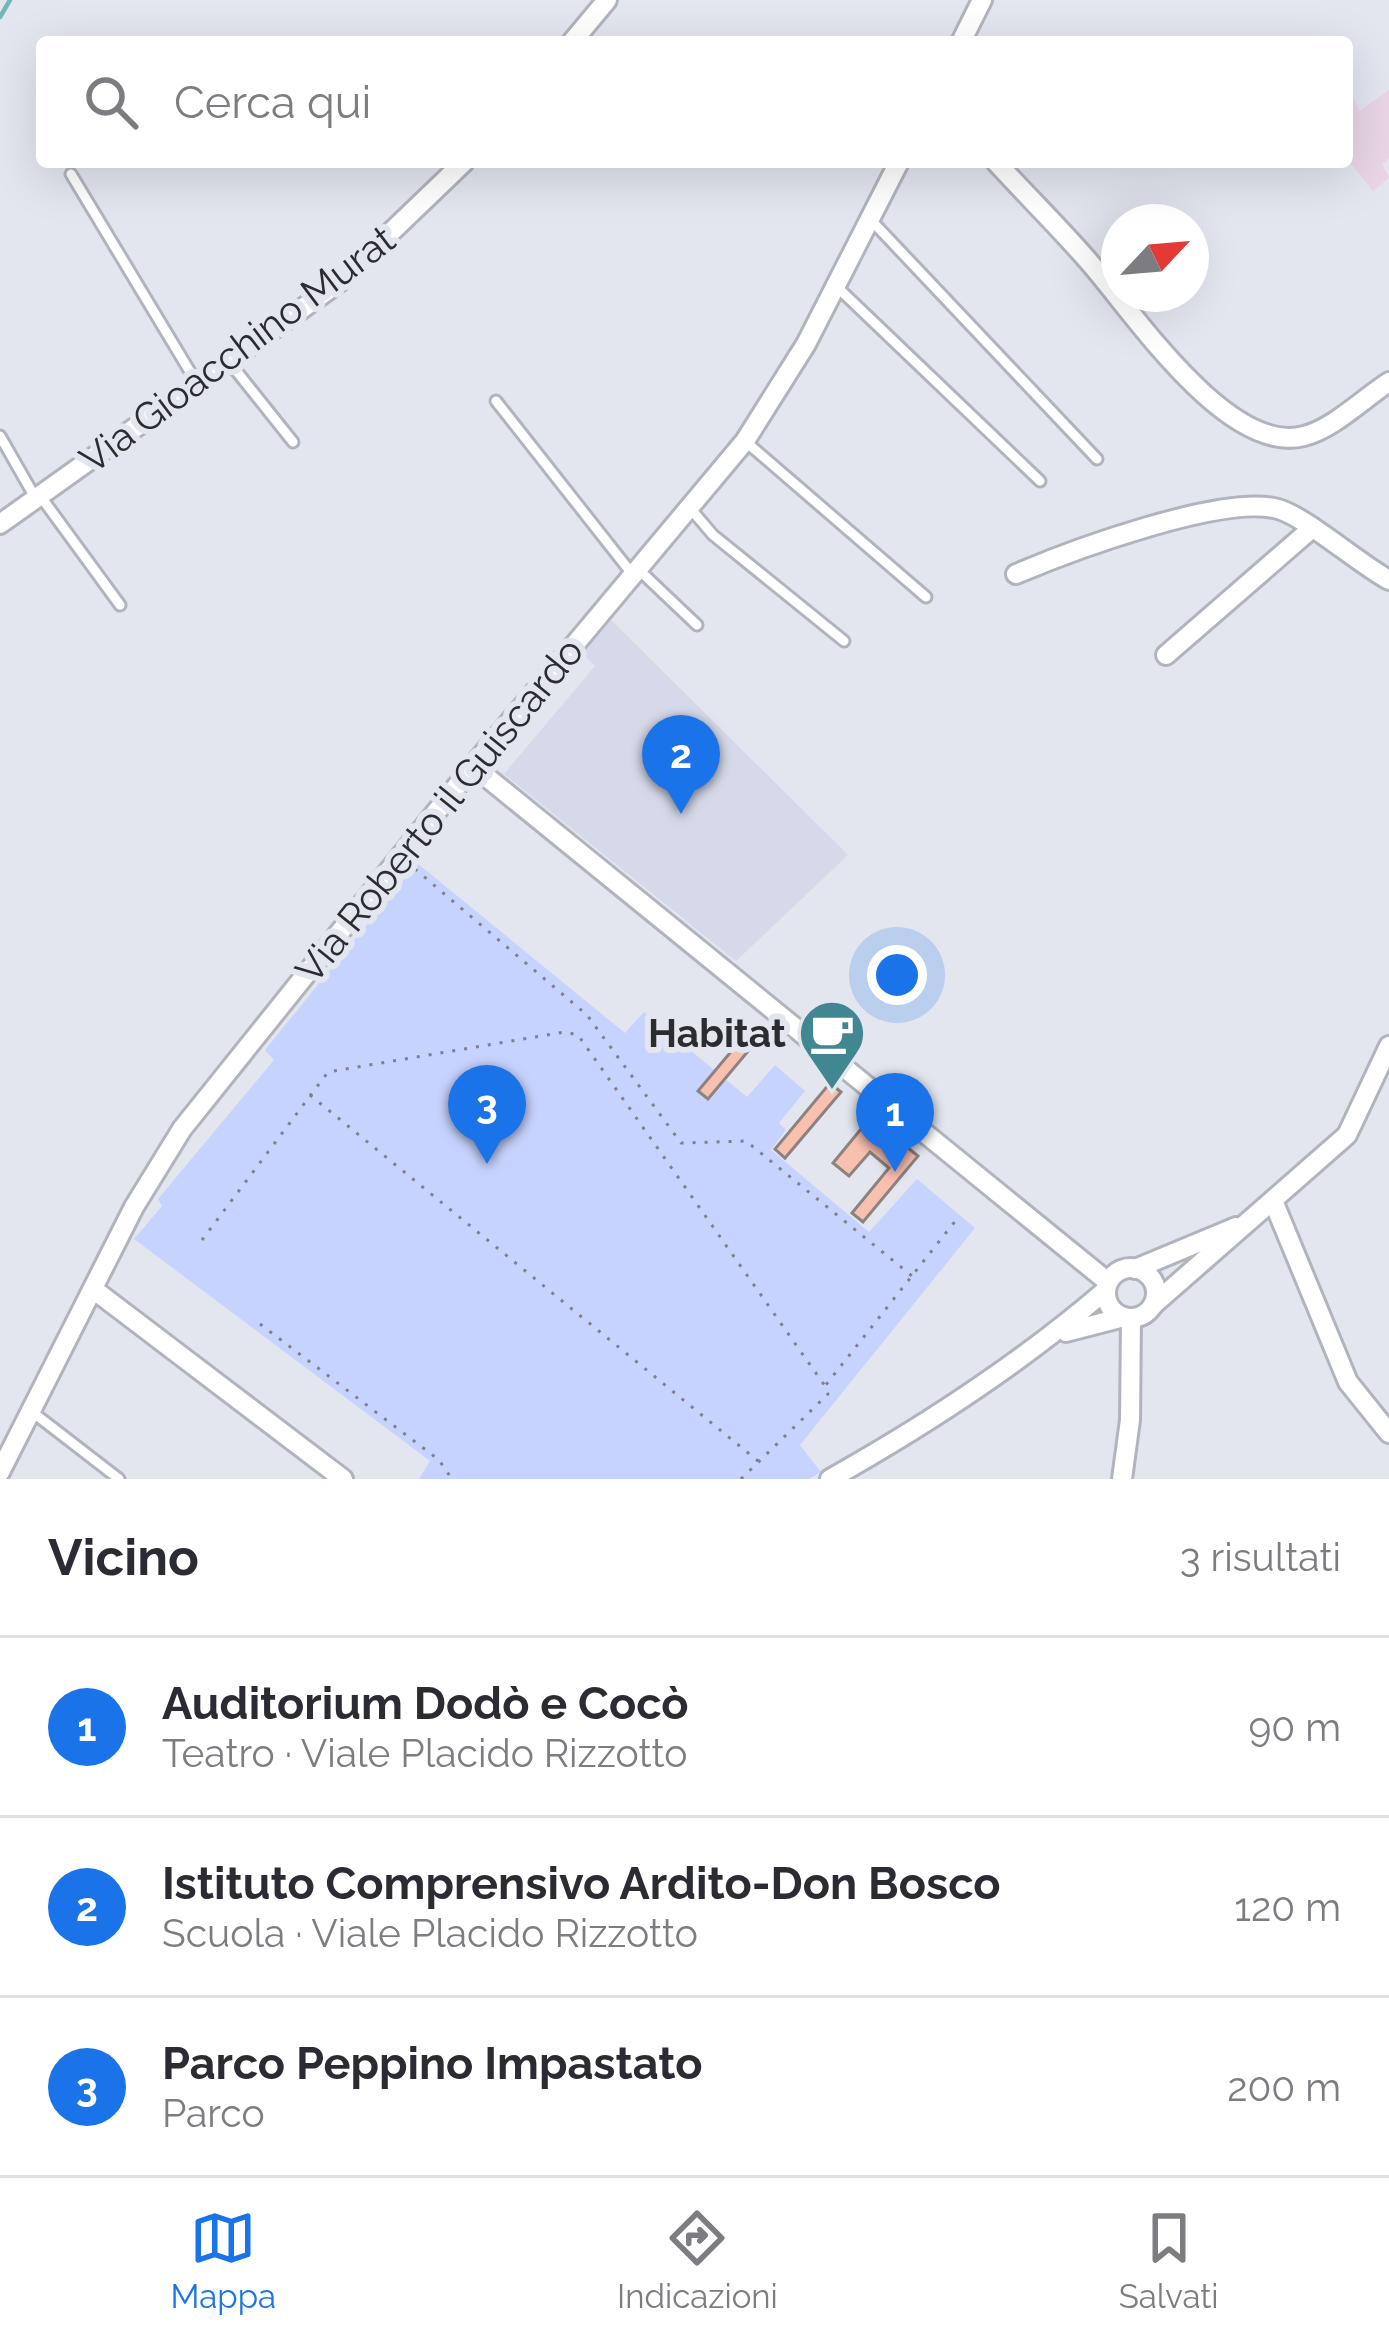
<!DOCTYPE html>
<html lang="it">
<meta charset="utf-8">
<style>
:root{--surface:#fff;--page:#f2f2f3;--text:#2b2b33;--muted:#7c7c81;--line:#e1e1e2;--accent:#1a73e8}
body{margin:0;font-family:Raleway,sans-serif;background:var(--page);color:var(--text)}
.compass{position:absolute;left:1101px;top:204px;width:108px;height:108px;border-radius:50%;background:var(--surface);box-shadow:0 12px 48px #0002;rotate:64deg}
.you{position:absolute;left:897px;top:975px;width:42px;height:42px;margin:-30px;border:9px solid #fff;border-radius:50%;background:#1a73e8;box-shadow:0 0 0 18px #1a73e833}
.badge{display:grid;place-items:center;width:78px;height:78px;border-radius:50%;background:var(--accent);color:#fff;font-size:39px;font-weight:700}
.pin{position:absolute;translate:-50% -99px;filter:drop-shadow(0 3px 6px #0008)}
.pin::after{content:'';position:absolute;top:63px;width:42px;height:36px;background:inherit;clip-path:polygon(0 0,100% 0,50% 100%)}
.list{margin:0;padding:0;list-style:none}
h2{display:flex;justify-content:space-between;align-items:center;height:156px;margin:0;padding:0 48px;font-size:51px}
h2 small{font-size:39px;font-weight:400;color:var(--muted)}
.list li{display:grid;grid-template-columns:78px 1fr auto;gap:36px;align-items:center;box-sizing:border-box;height:180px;padding:0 48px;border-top:3px solid var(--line)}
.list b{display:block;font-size:45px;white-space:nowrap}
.list p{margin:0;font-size:39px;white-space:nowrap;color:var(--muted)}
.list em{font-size:39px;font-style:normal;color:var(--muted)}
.icon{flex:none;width:66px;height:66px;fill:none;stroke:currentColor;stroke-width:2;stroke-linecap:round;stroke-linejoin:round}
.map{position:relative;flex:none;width:1389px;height:1479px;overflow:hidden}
.search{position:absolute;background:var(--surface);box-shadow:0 12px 48px #0002;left:36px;right:36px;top:36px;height:132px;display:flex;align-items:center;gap:30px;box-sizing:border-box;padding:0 42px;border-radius:12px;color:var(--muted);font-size:45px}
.sheet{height:696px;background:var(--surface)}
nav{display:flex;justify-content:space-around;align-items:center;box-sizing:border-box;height:168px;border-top:3px solid var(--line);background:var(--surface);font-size:33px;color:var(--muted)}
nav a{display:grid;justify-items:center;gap:6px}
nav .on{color:var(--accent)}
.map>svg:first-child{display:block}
.industrial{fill:#e9d5e4}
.built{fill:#d5d9e9}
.green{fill:#c7d3ff}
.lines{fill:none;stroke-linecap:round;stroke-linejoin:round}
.stream{stroke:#73b7bc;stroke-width:4.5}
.building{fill:#f8c0af;stroke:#8c827f;stroke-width:3}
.lane-casing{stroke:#b2b4bd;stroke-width:15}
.street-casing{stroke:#b2b4bd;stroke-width:24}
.path{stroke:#808187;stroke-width:3;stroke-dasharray:3 9;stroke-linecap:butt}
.lane{stroke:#fff;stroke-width:9}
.street{stroke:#fff;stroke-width:18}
.labels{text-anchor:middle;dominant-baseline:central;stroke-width:12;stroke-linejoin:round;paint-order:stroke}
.street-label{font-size:39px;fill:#2b2c2f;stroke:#e3e5ef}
.poi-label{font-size:39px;font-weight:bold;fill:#2b2c2f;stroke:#e3e5ef;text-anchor:end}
</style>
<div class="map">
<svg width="1389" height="1479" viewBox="0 0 1389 1479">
<rect width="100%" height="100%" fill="#e3e5ef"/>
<polygon class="industrial" points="1347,81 1359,111 1389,90 1389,158 1382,164 1389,178 1373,191 1347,159"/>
<polygon class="built" points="609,618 848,855 736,961 504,774 595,666 580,651"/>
<polygon class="green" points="417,863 625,1033 644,1012 747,1097 775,1065 805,1091 779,1123 786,1130 771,1150 869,1232 917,1179 975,1228 800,1445 821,1472 809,1479 419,1479 430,1461 134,1239 162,1206 158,1199 274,1060 265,1050"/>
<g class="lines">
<polyline class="stream" points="0,17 10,0"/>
</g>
<g class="building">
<polygon points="755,1023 765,1031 708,1099 698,1091"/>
<polygon points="830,1083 841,1092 785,1158 775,1149"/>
<polygon points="876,1122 918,1156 863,1222 852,1213 889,1168 870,1152 849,1176 833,1163 861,1129 866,1134"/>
</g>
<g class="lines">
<defs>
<g id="lane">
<polyline points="71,174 198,385"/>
<polyline points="870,219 1097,459"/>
<polyline points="836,286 1040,481"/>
<polyline points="230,363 293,442"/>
<polyline points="496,401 633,575"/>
<polyline points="0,436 36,499"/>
<polyline points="745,441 926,597"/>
<polyline points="41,497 120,605"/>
<polyline points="690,508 713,535 844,641"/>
<polyline points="638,569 697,625"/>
<polyline points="31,1411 119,1479"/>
</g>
<g id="street">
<polyline points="572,42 607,0"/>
<polyline points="961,42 982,0"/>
<path d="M996,162C1027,196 1060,228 1090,263C1133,312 1228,456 1304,436C1333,429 1364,398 1389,382"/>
<polyline points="0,524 338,283 464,162"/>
<path d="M1016,574C1070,551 1223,494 1278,509C1306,517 1359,564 1389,580"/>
<polyline points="1166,655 1310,530"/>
<polyline points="473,766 1108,1282"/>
<polyline points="1274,1203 1348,1382 1389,1433"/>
<circle cx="1131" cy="1293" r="25"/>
<polyline points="1135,1269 1236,1227"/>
<polyline points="93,1289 343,1479"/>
<polyline points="1153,1305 1347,1135 1389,1046"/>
<polyline points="1066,1332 1124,1317"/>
<polyline points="0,1472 134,1207 182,1129 473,766 745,441 806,344 899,162"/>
<path d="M830,1479C928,1424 1021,1363 1106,1290"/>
<polyline points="1122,1479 1130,1420 1131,1318"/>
</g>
</defs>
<use href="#lane" class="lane-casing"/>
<use href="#street" class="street-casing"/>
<g class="path">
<polyline points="415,869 587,1015 681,1143 746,1141 912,1276"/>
<polyline points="310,1095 758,1461"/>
<polyline points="202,1240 328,1072 565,1032 578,1035 825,1386"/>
<polyline points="260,1324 439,1460 452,1479"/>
<polyline points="741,1479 828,1394 825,1386 960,1215"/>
</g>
<use href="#lane" class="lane"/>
<use href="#street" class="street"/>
</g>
<defs>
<symbol id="cafe-pin" viewBox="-11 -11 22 30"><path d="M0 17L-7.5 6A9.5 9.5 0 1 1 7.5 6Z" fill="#418792" stroke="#e3e5ef"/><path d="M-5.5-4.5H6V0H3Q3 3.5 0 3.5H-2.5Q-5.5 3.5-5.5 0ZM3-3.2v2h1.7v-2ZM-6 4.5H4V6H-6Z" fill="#fff"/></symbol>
</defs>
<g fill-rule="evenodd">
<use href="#cafe-pin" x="794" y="995" width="76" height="104"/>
</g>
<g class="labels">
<g class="street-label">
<text transform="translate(237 349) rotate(-37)">Via Gioacchino Murat</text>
<text transform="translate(439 810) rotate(-51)">Via Roberto il Guiscardo</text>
</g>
<g class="poi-label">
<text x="786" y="1033">Habitat</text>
</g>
</g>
</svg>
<svg class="compass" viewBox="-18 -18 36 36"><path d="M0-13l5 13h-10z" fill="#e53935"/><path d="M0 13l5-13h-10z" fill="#7c7c81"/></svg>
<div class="you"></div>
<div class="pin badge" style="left:895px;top:1172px">1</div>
<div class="pin badge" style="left:681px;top:814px">2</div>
<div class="pin badge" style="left:487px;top:1164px">3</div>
<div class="search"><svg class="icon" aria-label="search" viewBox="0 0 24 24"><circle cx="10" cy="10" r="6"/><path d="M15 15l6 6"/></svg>Cerca qui</div>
</div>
<section class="sheet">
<h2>Vicino<small>3 risultati</small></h2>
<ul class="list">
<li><span class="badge">1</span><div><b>Auditorium Dodò e Cocò</b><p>Teatro · Viale Placido Rizzotto</p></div><em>90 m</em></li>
<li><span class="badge">2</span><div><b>Istituto Comprensivo Ardito-Don Bosco</b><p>Scuola · Viale Placido Rizzotto</p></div><em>120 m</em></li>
<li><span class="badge">3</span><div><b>Parco Peppino Impastato</b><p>Parco</p></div><em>200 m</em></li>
</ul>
</section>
<nav>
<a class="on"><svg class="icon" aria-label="map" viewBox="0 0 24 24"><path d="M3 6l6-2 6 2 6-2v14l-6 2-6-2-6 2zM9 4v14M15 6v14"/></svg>Mappa</a>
<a><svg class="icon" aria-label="directions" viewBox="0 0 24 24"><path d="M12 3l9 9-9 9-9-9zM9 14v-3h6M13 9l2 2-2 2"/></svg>Indicazioni</a>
<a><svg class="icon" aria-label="saved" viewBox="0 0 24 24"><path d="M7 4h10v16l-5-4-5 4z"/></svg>Salvati</a>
</nav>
